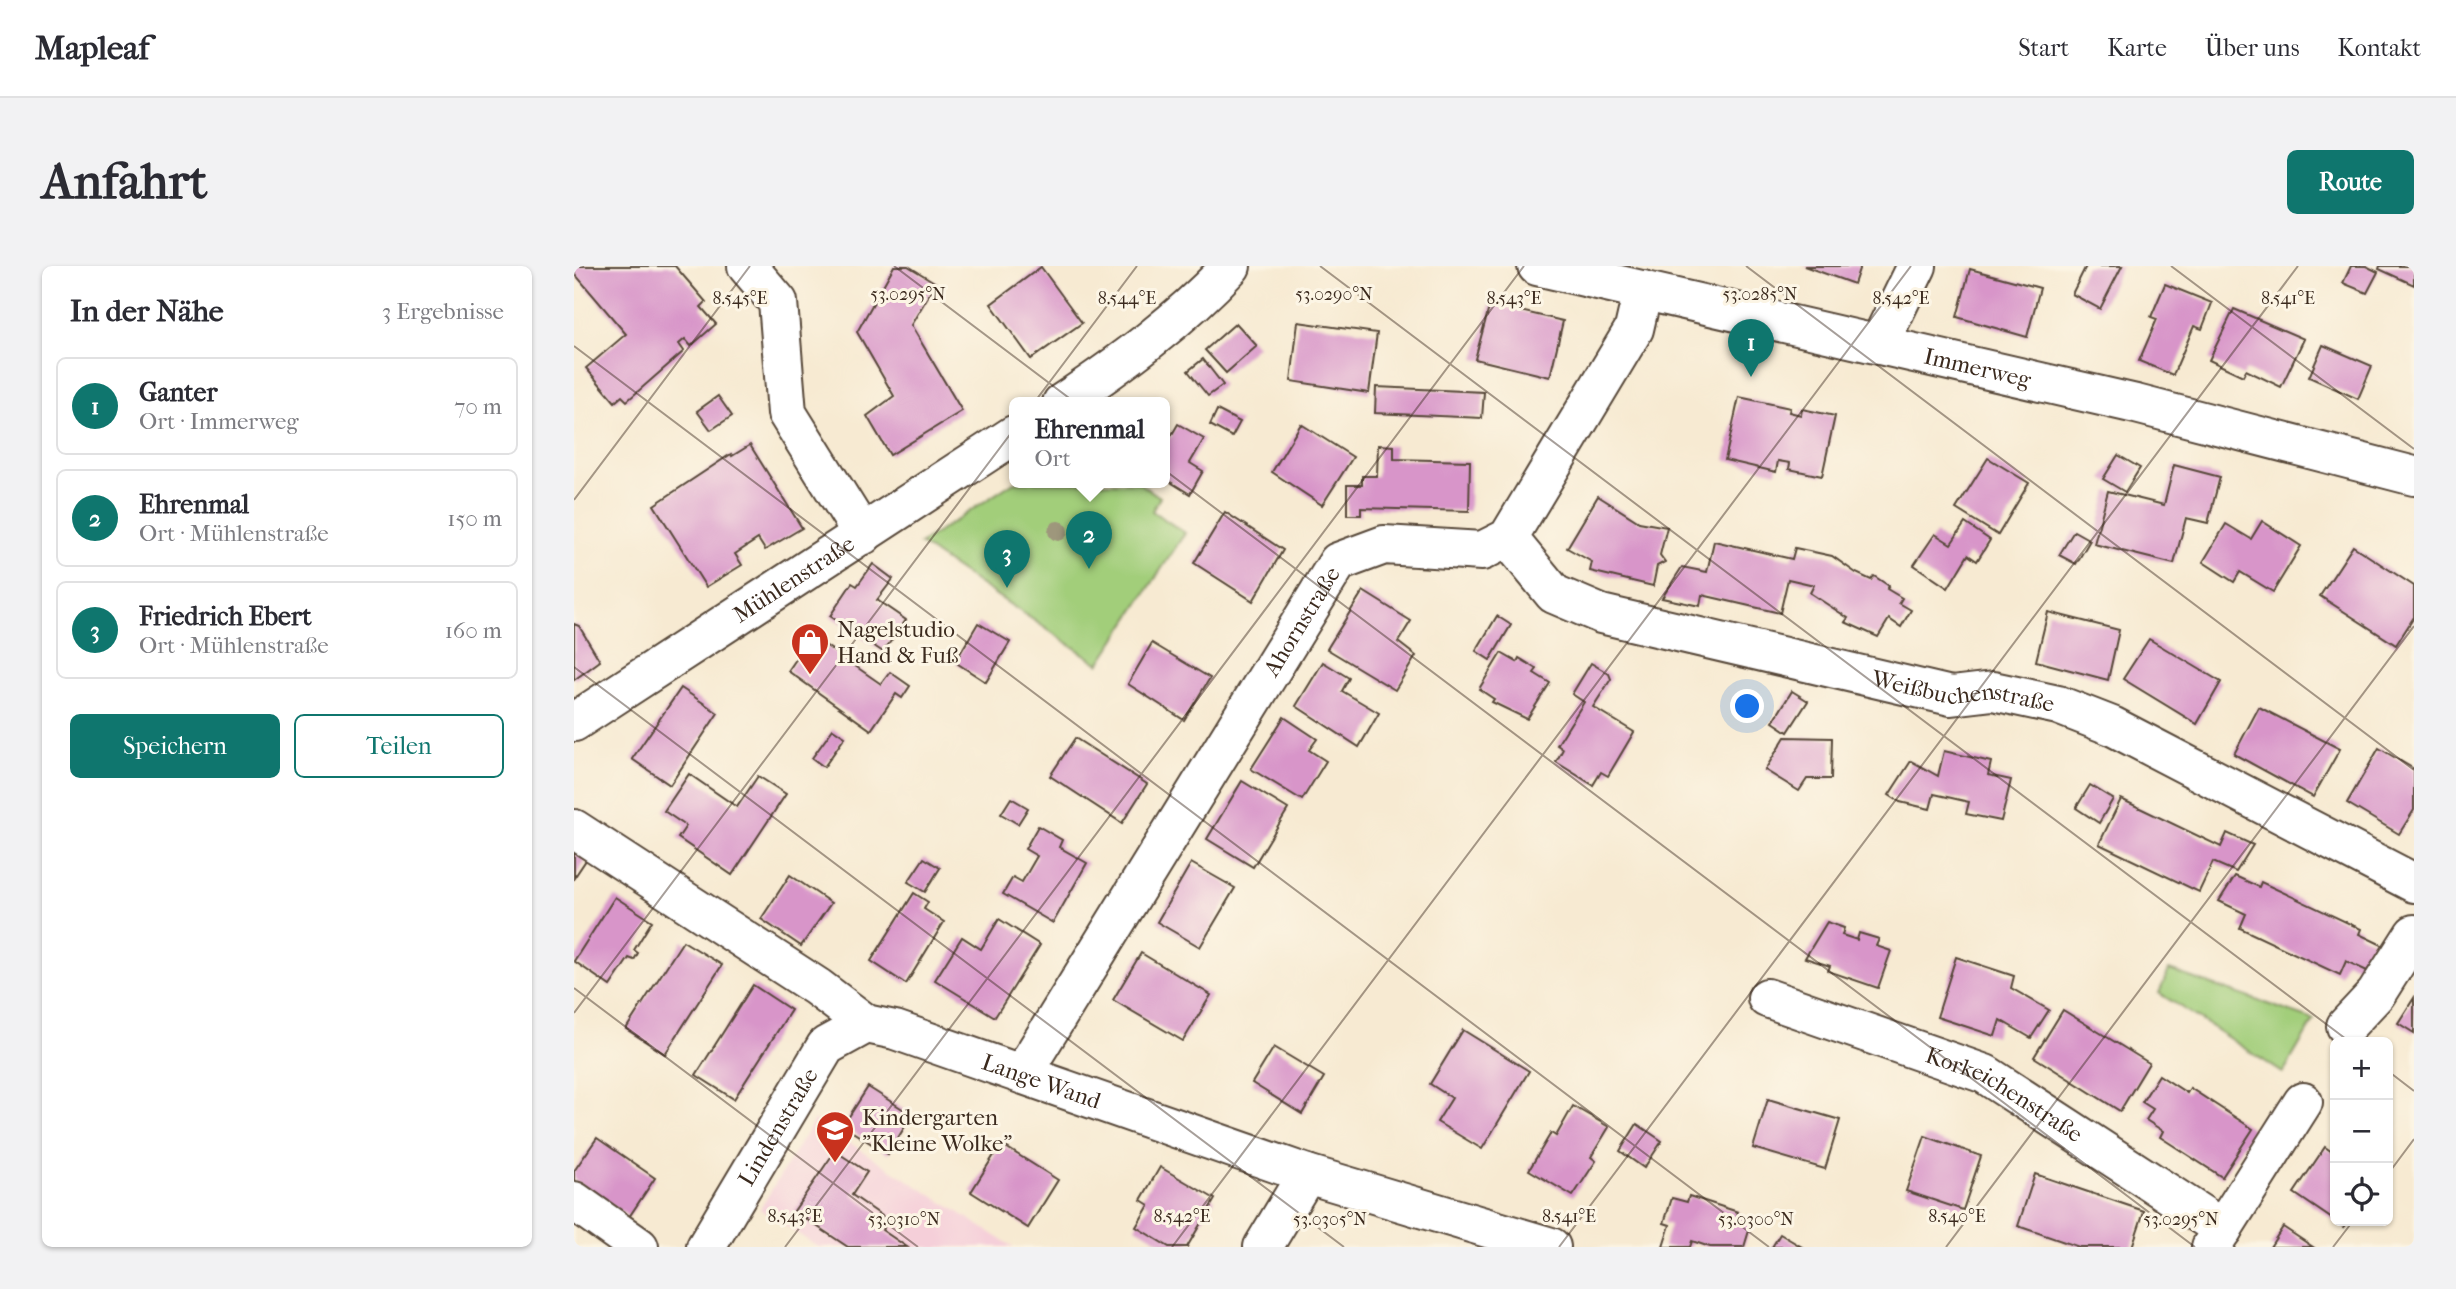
<!DOCTYPE html>
<html lang="de">
<meta charset="utf-8">
<style>
:root{--surface:#fff;--page:#f2f2f3;--text:#2b2b33;--muted:#7c7c81;--line:#e1e1e2;--accent:#0f766e}
body{margin:0;font-family:"IM FELL French Canon",serif;background:var(--page);color:var(--text)}
.controls{position:absolute;right:21px;bottom:21px;display:grid;overflow:hidden;border-radius:10px;box-shadow:0 2px 5px #0004}
.controls button{width:63px;height:63px;display:grid;place-items:center;padding:0;border:0;border-bottom:2px solid var(--line);background:var(--surface);color:var(--text);font:35px sans-serif}
.you{position:absolute;left:1174px;top:441px;width:24px;height:24px;margin:-18px;border:5px solid #fff;border-radius:50%;background:#1a73e8;box-shadow:0 0 0 10px #1a73e833}
.badge{display:grid;place-items:center;width:46px;height:46px;border-radius:50%;background:var(--accent);color:#fff;font-size:23px;font-weight:700}
.pin{position:absolute;translate:-50% -58px;filter:drop-shadow(0 2px 4px #0008)}
.pin::after{content:'';position:absolute;top:37px;width:24px;height:21px;background:inherit;clip-path:polygon(0 0,100% 0,50% 100%)}
.popup{position:absolute;left:435px;top:131px;width:161px;height:91px;box-sizing:border-box;display:grid;place-content:center;border-radius:10px;background:var(--surface);filter:drop-shadow(0 2px 5px #0005);font-size:23px;white-space:nowrap;color:var(--muted)}
.popup b{font-size:26px;color:var(--text)}
.popup::after{content:'';position:absolute;left:50%;top:100%;margin-left:-14px;border:14px solid transparent;border-top-color:var(--surface)}
.list{margin:0;padding:0;list-style:none}
h2{display:flex;justify-content:space-between;align-items:center;height:91px;margin:0;padding:0 28px;font-size:30px}
h2 small{font-size:23px;font-weight:400;color:var(--muted)}
.list li{display:grid;grid-template-columns:46px 1fr auto;gap:21px;align-items:center;box-sizing:border-box;height:98px;margin:0 14px 14px;padding:0 14px;border:2px solid var(--line);border-radius:10px}
.list b{display:block;font-size:26px;white-space:nowrap}
.list p{margin:0;font-size:23px;white-space:nowrap;color:var(--muted)}
.list em{font-size:23px;font-style:normal;color:var(--muted)}
.actions{display:flex;gap:14px;padding:21px 28px}
.actions a{flex:1;padding:16px 0;border:2px solid var(--accent);border-radius:10px;text-align:center;font-size:24px;color:var(--accent)}
.actions .main{background:var(--accent);color:#fff}
.icon{flex:none;width:38px;height:38px;fill:none;stroke:currentColor;stroke-width:2;stroke-linecap:round;stroke-linejoin:round}
.map{position:relative;flex:none;width:1840px;height:981px;overflow:hidden;border-radius:10px}
header{display:flex;align-items:center;gap:42px;box-sizing:border-box;height:98px;padding:0 35px;background:var(--surface);border-bottom:2px solid var(--line)}
header strong{font-size:33px}
nav{display:flex;gap:38px;margin-inline-start:auto;font-size:24px}
.intro{display:flex;align-items:center;justify-content:space-between;box-sizing:border-box;height:168px;padding:0 42px}
h1{margin:0;font-size:49px}
.button{padding:18px 32px;border-radius:10px;background:var(--accent);color:#fff;font-size:24px;font-weight:700}
main{display:flex;gap:42px;padding:0 42px}
aside{flex:1;background:var(--surface);border-radius:10px;box-shadow:0 2px 5px #0004}
.map>svg:first-child{display:block}
.built{fill:#f5cfd9}
.green{fill:#a2ce7a;stroke:#6e7c4c;stroke-width:2}
.building{fill:#d895c9}
.lines{fill:none;stroke-linecap:round;stroke-linejoin:round}
.minor-casing{stroke:#574739;stroke-width:42}
.minor{stroke:#fff;stroke-width:38}
.tree{fill:#9e977c}
.ticks{fill:none;stroke:#3b2a1e;stroke-width:2;stroke-opacity:0.45}
.labels{text-anchor:middle;dominant-baseline:central;stroke-width:6;stroke-linejoin:round;paint-order:stroke}
.street-label{font-size:23px;fill:#3b2a1e;stroke:#fcf5e5}
.poi-label{font-size:23px;fill:#3b2a1e;stroke:#fcf5e5;text-anchor:start}
.ticks-label{font-size:18px;text-anchor:middle;fill:#3b2a1e;stroke:#fcf5e5;stroke-width:6;stroke-linejoin:round;paint-order:stroke}
</style>
<header>
<strong>Mapleaf</strong>
<nav><a>Start</a><a>Karte</a><a>Über uns</a><a>Kontakt</a></nav>
</header>
<div class="intro"><h1>Anfahrt</h1><a class="button">Route</a></div>
<main>
<aside>
<h2>In der Nähe<small>3 Ergebnisse</small></h2>
<ul class="list">
<li><span class="badge">1</span><div><b>Ganter</b><p>Ort · Immerweg</p></div><em>70 m</em></li>
<li><span class="badge">2</span><div><b>Ehrenmal</b><p>Ort · Mühlenstraße</p></div><em>150 m</em></li>
<li><span class="badge">3</span><div><b>Friedrich Ebert</b><p>Ort · Mühlenstraße</p></div><em>160 m</em></li>
</ul>
<div class="actions"><a class="main">Speichern</a><a>Teilen</a></div>
</aside>
<div class="map">
<svg width="1840" height="981" viewBox="0 0 1840 981">
<rect width="100%" height="100%" fill="#fcf5e5"/>
<filter id="ink" filterUnits="userSpaceOnUse"><feTurbulence type="fractalNoise" baseFrequency=".0143" numOctaves="2"/><feDisplacementMap in="SourceGraphic" scale="14" xChannelSelector="R" yChannelSelector="G"/><feConvolveMatrix kernelMatrix="1 2 1 2 8 2 1 2 1" color-interpolation-filters="sRGB"/></filter>
<filter id="wash" filterUnits="userSpaceOnUse"><feTurbulence type="fractalNoise" baseFrequency=".00686" numOctaves="4" result="noise"/><feDisplacementMap in="SourceGraphic" scale="28" xChannelSelector="R" yChannelSelector="G"/><feGaussianBlur stdDeviation="1.57" result="paint"/><feColorMatrix in="noise" values="0 0 0 0 0 0 0 0 0 0 0 0 0 0 0 0 0 1.4 0 .05"/><feComposite in="paint" operator="in"/></filter>
<g filter="url(#wash)">
<rect width="100%" height="100%" fill="#f7ead2"/>
<polygon class="built" points="240,854 439,981 244,981 186,943"/>
<g class="green">
<polygon points="440,216 565,217 586,231 578,245 611,267 525,398 346,278"/>
<polygon points="1595,704 1740,754 1709,807 1585,727"/>
</g>
<g id="blocks">
<g class="building">
<polygon points="0,0 101,0 132,36 127,41 142,58 117,80 111,73 105,78 110,85 53,135 48,130 41,136 12,102 52,68 0,7"/>
<polygon points="320,0 334,0 362,17 337,59 388,145 316,189 293,150 320,130 283,66"/>
<polygon points="1230,0 1286,0 1280,18"/>
<polygon points="1512,0 1548,0 1526,43 1498,28"/>
<polygon points="1777,0 1792,0 1804,6 1793,27 1769,17"/>
<polygon points="1806,0 1840,0 1840,19 1805,3"/>
<polygon points="467,1 508,57 457,93 417,38"/>
<polygon points="1396,3 1466,22 1453,71 1383,51"/>
<polygon points="1591,18 1638,37 1628,63 1620,60 1599,109 1565,95 1583,53 1577,51"/>
<polygon points="916,38 989,55 976,111 901,93"/>
<polygon points="1660,43 1730,73 1707,121 1672,104 1669,110 1635,94"/>
<polygon points="724,56 803,67 795,127 717,115"/>
<polygon points="662,57 683,80 652,107 631,84"/>
<polygon points="1749,79 1798,100 1784,133 1735,111"/>
<polygon points="629,93 649,119 634,130 614,105"/>
<polygon points="802,121 910,126 908,152 801,147"/>
<polygon points="144,130 158,150 137,164 123,145"/>
<polygon points="1165,131 1216,142 1215,146 1227,149 1228,143 1261,150 1248,210 1215,203 1216,197 1204,195 1202,206 1151,194"/>
<polygon points="643,144 666,156 658,171 636,159"/>
<polygon points="604,158 630,173 616,197 629,205 616,228 590,212 590,169 596,172"/>
<polygon points="727,158 779,191 748,239 698,206"/>
<polygon points="176,179 228,262 191,284 184,273 161,288 168,299 132,321 80,239 157,188 158,190"/>
<polygon points="804,179 820,180 820,193 896,195 895,245 787,242 787,249 773,249 773,219 788,219 788,210 803,210"/>
<polygon points="1544,189 1566,202 1551,226 1529,213"/>
<polygon points="1414,192 1455,217 1424,269 1382,243"/>
<polygon points="1600,199 1646,211 1634,257 1612,252 1600,298 1520,278 1534,225 1590,239"/>
<polygon points="1024,230 1065,256 1093,261 1086,289 1091,296 1083,300 1079,320 1016,305 1018,296 993,282"/>
<polygon points="651,246 709,284 679,335 620,297"/>
<polygon points="1688,255 1727,280 1699,326 1666,306 1660,316 1629,296 1652,258 1677,273"/>
<polygon points="1391,257 1416,274 1403,295 1394,289 1374,322 1340,299 1361,268 1377,278"/>
<polygon points="1500,265 1516,274 1502,298 1485,289"/>
<polygon points="1140,275 1218,293 1221,282 1258,290 1282,307 1297,314 1300,310 1315,320 1313,323 1328,332 1325,337 1337,344 1327,361 1315,353 1304,371 1271,356 1274,352 1236,327 1240,319 1214,313 1206,347 1128,329 1126,340 1088,332 1108,301 1133,306"/>
<polygon points="1779,280 1840,320 1840,351 1822,379 1746,330"/>
<polygon points="299,298 319,313 303,334 332,354 309,386 256,350 278,317 283,320"/>
<polygon points="789,325 837,355 824,376 842,390 821,424 753,383"/>
<polygon points="1474,346 1545,364 1534,414 1462,395"/>
<polygon points="923,350 937,359 916,394 902,385"/>
<polygon points="404,357 436,376 412,416 381,396"/>
<polygon points="0,358 5,360 26,395 0,414"/>
<polygon points="238,370 307,418 316,406 336,420 328,432 322,428 297,464 214,405"/>
<polygon points="1575,373 1647,416 1623,458 1549,413"/>
<polygon points="578,377 636,412 610,454 554,418"/>
<polygon points="927,387 943,396 945,392 963,403 960,407 976,417 953,453 918,436 920,433 905,423"/>
<polygon points="749,396 775,412 768,425 805,447 785,481 722,440"/>
<polygon points="1017,397 1035,408 1037,413 1019,441 1060,466 1034,510 1027,506 1019,519 982,496 989,483 983,479 1010,436 998,428"/>
<polygon points="107,422 144,447 96,519 58,493"/>
<polygon points="1218,425 1234,435 1214,466 1199,456"/>
<polygon points="1685,441 1766,483 1739,531 1660,488"/>
<polygon points="710,451 743,473 735,484 752,495 728,534 677,503"/>
<polygon points="259,463 271,471 250,501 238,492"/>
<polygon points="1211,471 1258,472 1257,513 1233,513 1225,525 1191,504"/>
<polygon points="501,472 573,518 548,557 476,510"/>
<polygon points="1805,482 1840,503 1840,544 1825,568 1773,537"/>
<polygon points="1370,485 1417,496 1414,509 1437,514 1427,555 1392,548 1395,536 1369,530 1360,528 1356,543 1326,536 1315,529 1337,495 1364,510"/>
<polygon points="115,508 163,541 184,510 212,528 158,609 104,572 112,560 90,545"/>
<polygon points="668,515 714,543 679,601 633,573"/>
<polygon points="1516,519 1539,533 1525,557 1502,542"/>
<polygon points="437,532 454,542 444,558 427,548"/>
<polygon points="1547,533 1647,581 1653,567 1679,579 1662,606 1639,596 1625,626 1525,578"/>
<polygon points="464,560 488,574 485,581 513,597 479,657 429,628 439,611 448,616 463,590 451,583"/>
<polygon points="0,587 12,594 0,612"/>
<polygon points="350,592 366,602 351,626 334,616"/>
<polygon points="617,597 661,622 626,681 583,656"/>
<polygon points="216,609 257,637 227,680 187,653"/>
<polygon points="1661,610 1685,621 1687,616 1787,663 1785,668 1810,680 1793,705 1772,695 1766,709 1666,662 1672,648 1645,635"/>
<polygon points="340,627 354,636 350,643 370,656 332,718 297,695"/>
<polygon points="41,631 78,655 60,684 64,687 60,694 55,692 36,720 0,695"/>
<polygon points="425,653 466,679 421,751 361,714 388,671 407,683"/>
<polygon points="1253,656 1270,662 1268,669 1283,674 1285,667 1305,673 1302,680 1317,685 1304,722 1254,705 1256,700 1231,692"/>
<polygon points="109,675 148,699 91,788 52,763"/>
<polygon points="567,687 637,729 609,775 539,734"/>
<polygon points="1382,691 1440,710 1437,722 1475,744 1457,772 1426,754 1421,770 1363,751"/>
<polygon points="179,719 217,744 160,833 122,809"/>
<polygon points="1840,732 1840,767 1824,757"/>
<polygon points="1489,744 1575,797 1546,845 1460,791"/>
<polygon points="889,764 955,805 908,883 863,856 878,832 856,818"/>
<polygon points="700,781 750,811 728,848 678,817"/>
<polygon points="1585,809 1613,827 1616,822 1679,863 1648,911 1586,871 1589,865 1572,854 1579,843 1568,836"/>
<polygon points="294,821 338,849 314,888 269,860"/>
<polygon points="1194,833 1266,854 1251,903 1179,882"/>
<polygon points="999,840 1035,861 1017,891 1022,895 999,930 955,904 977,867 982,870"/>
<polygon points="1063,858 1088,875 1070,902 1046,885"/>
<polygon points="1351,870 1407,890 1389,944 1332,925"/>
<polygon points="23,872 81,912 55,951 0,914 0,905"/>
<polygon points="427,878 484,914 454,962 397,926"/>
<polygon points="1751,881 1761,888 1761,955 1774,955 1770,961 1720,927"/>
<polygon points="261,885 293,906 278,929 314,954 308,964 333,981 274,981 220,945"/>
<polygon points="586,901 641,933 613,981 595,981 562,961 575,939 567,934"/>
<polygon points="1461,908 1570,945 1558,981 1505,981 1444,960"/>
<polygon points="1115,930 1164,946 1163,950 1178,955 1170,981 1136,981 1118,975 1116,981 1089,981 1096,959 1090,957 1098,932 1113,936"/>
<polygon points="1709,961 1739,981 1696,981"/>
<polygon points="1206,968 1228,981 1198,981"/>
</g>
</g>
</g>
<g filter="url(#ink)">
<use href="#blocks" fill-opacity="0" stroke="#574739" stroke-width="2"/>
<g class="lines">
<defs>
<g id="minor">
<polyline points="173,0 204,36 213,147 289,269"/>
<path id="s1" d="M963,0L1562,138L1840,210"/>
<polyline points="1305,78 1343,0"/>
<path d="M488,137C548,97 608,53 657,0"/>
<path id="s2" d="M934,272L980,328L1027,348L1377,430L1419,425L1484,439L1538,460L1840,617"/>
<path id="s3" d="M0,456L440,169"/>
<path id="s4" d="M0,563L243,721L292,758L321,764L733,908L977,981"/>
<path id="s5" d="M1193,732L1411,808L1649,963"/>
<polyline points="1772,760 1802,728 1840,668"/>
<path id="s6" d="M448,808L764,296L810,279L908,285L934,272L1060,63L1069,24"/>
<polyline points="0,935 65,981"/>
<path id="s7" d="M132,981L252,780L292,758"/>
<polyline points="689,981 733,908"/>
<polyline points="1637,981 1729,836"/>
</g>
</defs>
<use href="#minor" class="minor-casing"/>
<use href="#minor" class="minor"/>
</g>
<circle class="tree" cx="484" cy="265" r="10"/>
</g>
<path class="ticks" d="M320,0L1621,981M746,0L1776,776M1172,0L1840,504M1597,0L1840,183M0,80L1195,981M0,234L176,0M0,401L770,981M0,722L344,981M0,747L563,0M1814,805L1840,825M1814,908L1840,873M211,981L950,0M598,981L1337,0M985,981L1724,0M1372,981L1840,360M1759,981L1779,955"/>
<defs>
<symbol id="shop-pin" viewBox="-11 -11 22 30"><path d="M0 17L-7.5 6A9.5 9.5 0 1 1 7.5 6Z" fill="#c8321e" stroke="#fcf5e5"/><path d="M-5-2.5h2.3a2.7 3.5 0 0 1 5.4 0H5L5.5 6h-11ZM-1.5-2.5h3a1.5 2.3 0 0 0-3 0Z" fill="#fff"/></symbol>
<symbol id="school-pin" viewBox="-11 -11 22 30"><path d="M0 17L-7.5 6A9.5 9.5 0 1 1 7.5 6Z" fill="#c8321e" stroke="#fcf5e5"/><path d="M0-5L7-2L0 1L-7-2ZM-4 1L0 2.5L4 1V4Q0 6-4 4Z" fill="#fff"/></symbol>
</defs>
<g fill-rule="evenodd">
<use href="#shop-pin" x="214" y="354" width="44" height="60"/>
<use href="#school-pin" x="239" y="842" width="44" height="60"/>
</g>
<g class="labels">
<g class="street-label">
<text stroke="none"><textPath href="#s1" startOffset="452">Immerweg</textPath></text>
<text stroke="none"><textPath href="#s3" startOffset="262">Mühlenstraße</textPath></text>
<text stroke="none"><textPath href="#s6" startOffset="532">Ahornstraße</textPath></text>
<text stroke="none"><textPath href="#s2" startOffset="495">Weißbuchenstraße</textPath></text>
<text stroke="none"><textPath href="#s4" startOffset="536">Lange Wand</textPath></text>
<text stroke="none"><textPath href="#s5" startOffset="257">Korkeichenstraße</textPath></text>
<text stroke="none"><textPath href="#s7" startOffset="140">Lindenstraße</textPath></text>
</g>
<g class="poi-label">
<text x="263" y="363">Nagelstudio<tspan x="263" dy="26">Hand &amp; Fuß</tspan></text>
<text x="288" y="851">Kindergarten<tspan x="288" dy="26">"Kleine Wolke"</tspan></text>
</g>
</g>
<g class="ticks-label">
<text x="334" y="34">53.0295°N</text>
<text x="760" y="34">53.0290°N</text>
<text x="1186" y="34">53.0285°N</text>
<text x="166" y="38">8.545°E</text>
<text x="553" y="38">8.544°E</text>
<text x="940" y="38">8.543°E</text>
<text x="1327" y="38">8.542°E</text>
<text x="1714" y="38">8.541°E</text>
<text x="221" y="956">8.543°E</text>
<text x="608" y="956">8.542°E</text>
<text x="995" y="956">8.541°E</text>
<text x="1383" y="956">8.540°E</text>
<text x="330" y="959">53.0310°N</text>
<text x="756" y="959">53.0305°N</text>
<text x="1182" y="959">53.0300°N</text>
<text x="1607" y="959">53.0295°N</text>
</g>
</svg>
<div class="controls">
<button>+</button>
<button>−</button>
<button><svg class="icon" aria-label="locate" viewBox="0 0 24 24"><circle cx="12" cy="12" r="6"/><path d="M12 2v4M12 18v4M2 12h4M18 12h4"/></svg></button>
</div>
<div class="you"></div>
<div class="pin badge" style="left:1177px;top:111px">1</div>
<div class="pin badge" style="left:515px;top:303px">2</div>
<div class="popup"><b>Ehrenmal</b>Ort</div>
<div class="pin badge" style="left:433px;top:322px">3</div>
</div>
</main>
